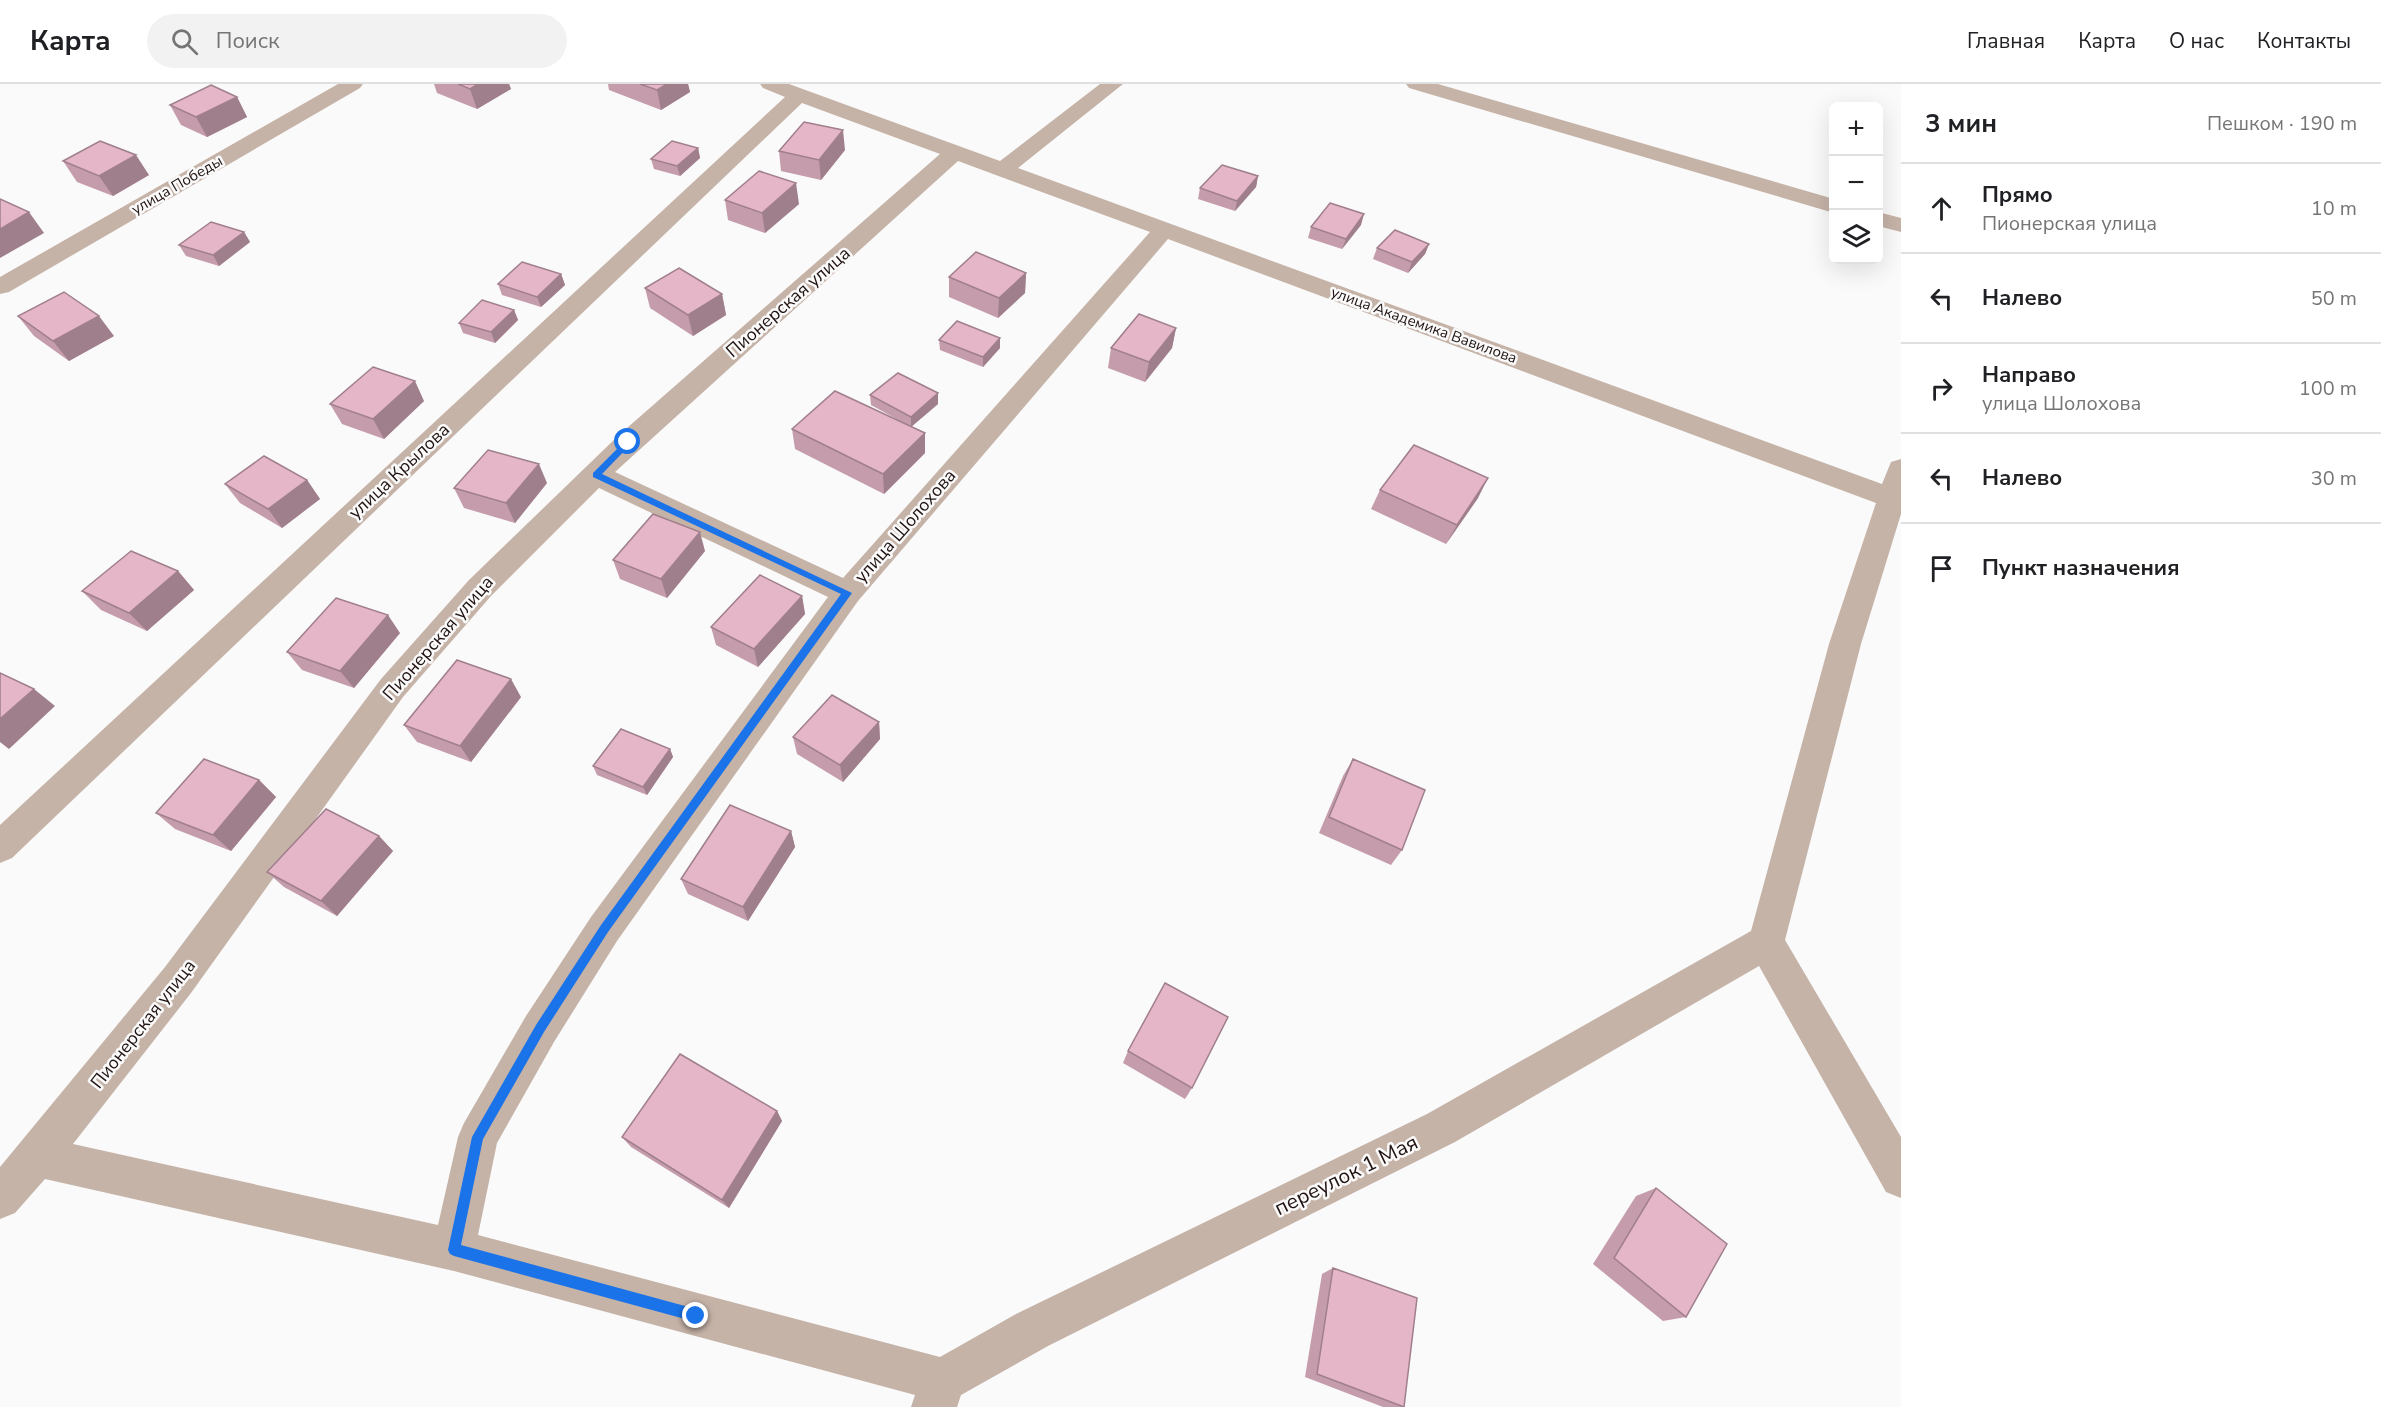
<!DOCTYPE html>
<html lang="ru">
<meta charset="utf-8">
<style>
:root{--surface:#fff;--page:#f2f2f2;--text:#202124;--muted:#757577;--line:#e0e0e0}
body{margin:0;font-family:"Nunito Sans",sans-serif;background:var(--page);color:var(--text)}
.controls{position:absolute;right:18px;top:18px;display:grid;overflow:hidden;border-radius:9px;box-shadow:0 6px 24px #0002}
.controls button{width:54px;height:54px;display:grid;place-items:center;padding:0;border:0;border-bottom:2px solid var(--line);background:var(--surface);color:var(--text);font:30px sans-serif}
.stop{position:absolute;width:18px;height:18px;margin:-14px;border:4px solid #1a73e8;border-radius:50%;background:#fff}
.stop.end{background:#1a73e8;border-color:#fff;box-shadow:0 2px 6px #0008}
.list{margin:0;padding:0;list-style:none}
h2{display:flex;justify-content:space-between;align-items:center;height:78px;margin:0;padding:0 24px;font-size:26px}
h2 small{font-size:20px;font-weight:400;color:var(--muted)}
.list li{display:grid;grid-template-columns:39px 1fr auto;gap:18px;align-items:center;box-sizing:border-box;height:90px;padding:0 24px;border-top:2px solid var(--line)}
.list b{display:block;font-size:22px;white-space:nowrap}
.list p{margin:0;font-size:20px;white-space:nowrap;color:var(--muted)}
.list em{font-size:20px;font-style:normal;color:var(--muted)}
.icon{flex:none;width:33px;height:33px;fill:none;stroke:currentColor;stroke-width:2;stroke-linecap:round;stroke-linejoin:round}
.map{position:relative;flex:none;width:1901px;height:1323px;overflow:hidden}
header{display:flex;align-items:center;gap:36px;box-sizing:border-box;height:84px;padding:0 30px;background:var(--surface);border-bottom:2px solid var(--line)}
header strong{font-size:28px}
nav{display:flex;gap:33px;margin-inline-start:auto;font-size:21px}
.search{width:420px;height:54px;background:var(--page);display:flex;align-items:center;gap:15px;box-sizing:border-box;padding:0 21px;border-radius:33px;color:var(--muted);font-size:22px}
main{display:flex}
aside{flex:1;background:var(--surface)}
.map>svg:first-child{display:block}
.lines{fill:none;stroke-linecap:round;stroke-linejoin:round}
.minor{fill:#c6b3a8;fill-rule:evenodd}
.wall{fill:#c59cac}
.shaded-wall{fill:#a07f8c}
.building{fill:#e5b5c8;stroke:#a07f8c;stroke-width:1.5}
.route{fill:#1a73e8}
.labels{text-anchor:middle;dominant-baseline:central;stroke-width:5;stroke-linejoin:round;paint-order:stroke}
.far-street-label{font-size:15px;fill:#211312;stroke:#fafafa}
.street-label{font-size:18px;fill:#211312;stroke:#fafafa}
.near-street-label{font-size:21px;fill:#211312;stroke:#fafafa}
</style>
<header>
<strong>Карта</strong>
<div class="search"><svg class="icon" aria-label="search" viewBox="0 0 24 24"><circle cx="10" cy="10" r="6"/><path d="M15 15l6 6"/></svg>Поиск</div>
<nav><a>Главная</a><a>Карта</a><a>О нас</a><a>Контакты</a></nav>
</header>
<main>
<div class="map">
<svg width="1901" height="1323" viewBox="0 0 1901 1323">
<rect width="100%" height="100%" fill="#fafafa"/>
<g class="lines">
<g class="minor">
<polygon points="338,0 363,0 360,4 9,208 0,210 0,193"/>
<path d="M760,0H789L1000,77L1100,0H1123L1018,84L1882,400L1891,378L1901,375V430L1861,560L1785,856L1901,1053V1114L1886,1108L1759,882L1455,1058L1048,1262L961,1311L957,1323H911L915,1311L454,1187L45,1095L15,1129L0,1135V1083L165,883L381,595L469,496L619,351L940,70L802,19L12,774L0,779V741L785,13L763,4ZM958,77L1150,148L843,494L615,388ZM1168,155L1876,419L1829,560L1751,847L1427,1030L1016,1230L940,1273L478,1151L497,1059L554,958L617,857L858,517ZM599,404L828,513L591,833L526,932L464,1039L458,1053L438,1141L73,1060L191,909L403,613L491,512Z"/>
<polygon points="1406,0 1438,0 1834,115 1834,129 1409,4"/>
<polygon points="1878,128 1901,134 1901,148 1878,142"/>
</g>
</g>
<g class="wall">
<polygon points="434,0 509,0 511,5 477,25 437,9"/>
<polygon points="608,0 688,0 690,8 661,26 609,6"/>
<polygon points="237,13 247,33 207,53 181,41 170,21"/>
<polygon points="698,64 700,74 680,92 654,85 651,75"/>
<polygon points="845,66 821,96 781,87 779,67"/>
<polygon points="63,77 149,91 113,112 77,98"/>
<polygon points="1258,92 1256,103 1235,127 1198,115 1200,104"/>
<polygon points="725,116 799,120 765,149 728,136"/>
<polygon points="1361,141 1342,165 1308,154 1311,143"/>
<polygon points="244,148 250,158 219,182 186,172 179,161"/>
<polygon points="1429,160 1425,170 1408,189 1373,175 1377,164"/>
<polygon points="1026,189 1025,209 998,234 949,213 949,193"/>
<polygon points="561,190 565,201 541,223 502,211 498,200"/>
<polygon points="645,204 722,210 726,231 693,252 650,224"/>
<polygon points="514,226 518,236 495,259 463,249 459,239"/>
<polygon points="18,232 114,252 69,277 34,252"/>
<polygon points="1176,244 1172,264 1145,298 1108,284 1111,264"/>
<polygon points="1000,254 1000,264 983,283 940,266 939,256"/>
<polygon points="938,309 938,320 911,343 871,321 870,311"/>
<polygon points="424,317 384,355 342,340 330,320"/>
<polygon points="792,345 925,369 884,410 795,365"/>
<polygon points="307,396 320,415 282,444 240,419 225,400"/>
<polygon points="547,399 515,439 464,424 454,404"/>
<polygon points="1380,406 1478,414 1446,460 1371,425"/>
<polygon points="705,467 667,514 620,495 613,476"/>
<polygon points="178,487 194,506 147,547 101,526 82,507"/>
<polygon points="802,512 805,530 758,583 716,561 711,543"/>
<polygon points="400,549 354,604 302,586 287,568"/>
<polygon points="521,613 471,678 417,658 404,641"/>
<polygon points="879,638 880,655 843,698 797,670 793,653"/>
<polygon points="670,665 673,673 647,711 597,691 593,682"/>
<polygon points="1353,675 1402,766 1391,781 1319,749 1343,692"/>
<polygon points="259,696 276,713 231,767 175,745 156,729"/>
<polygon points="791,747 795,763 748,837 688,810 681,795"/>
<polygon points="379,752 393,767 337,832 284,803 267,788"/>
<polygon points="1128,967 1192,1004 1185,1015 1123,979"/>
<polygon points="777,1027 782,1037 729,1124 631,1063 622,1053"/>
<polygon points="1656,1104 1686,1233 1663,1237 1593,1180 1636,1112"/>
<polygon points="1333,1184 1404,1323 1383,1323 1305,1293 1322,1190"/>
</g>
<g class="shaded-wall">
<polygon points="478,0 509,0 511,5 477,25 470,5"/>
<polygon points="667,0 688,0 690,8 661,26 657,6"/>
<polygon points="237,13 247,33 207,53 196,33"/>
<polygon points="843,46 845,66 821,96 819,76"/>
<polygon points="698,64 700,74 680,92 677,82"/>
<polygon points="136,71 149,91 113,112 99,92"/>
<polygon points="1258,92 1256,103 1235,127 1237,117"/>
<polygon points="796,99 799,120 765,149 762,129"/>
<polygon points="29,128 44,149 0,174 0,145"/>
<polygon points="1364,130 1361,141 1342,165 1346,155"/>
<polygon points="244,148 250,158 219,182 213,171"/>
<polygon points="1429,160 1425,170 1408,189 1412,178"/>
<polygon points="1026,189 1025,209 998,234 999,214"/>
<polygon points="561,190 565,201 541,223 537,213"/>
<polygon points="722,210 726,231 693,252 688,231"/>
<polygon points="514,226 518,236 495,259 491,248"/>
<polygon points="99,232 114,252 69,277 53,257"/>
<polygon points="1176,244 1172,264 1145,298 1149,278"/>
<polygon points="1000,254 1000,264 983,283 983,273"/>
<polygon points="415,297 424,317 384,355 373,335"/>
<polygon points="938,309 938,320 911,343 911,333"/>
<polygon points="925,349 925,369 884,410 883,390"/>
<polygon points="539,380 547,399 515,439 506,419"/>
<polygon points="1488,394 1478,414 1446,460 1457,441"/>
<polygon points="307,396 320,415 282,444 268,425"/>
<polygon points="700,448 705,467 667,514 661,495"/>
<polygon points="178,487 194,506 147,547 129,529"/>
<polygon points="802,512 805,530 758,583 754,565"/>
<polygon points="388,531 400,549 354,604 340,587"/>
<polygon points="511,595 521,613 471,678 460,662"/>
<polygon points="34,605 55,622 9,665 0,658 0,635"/>
<polygon points="879,638 880,655 843,698 840,681"/>
<polygon points="670,665 673,673 647,711 643,703"/>
<polygon points="259,696 276,713 231,767 213,751"/>
<polygon points="791,747 795,763 748,837 743,823"/>
<polygon points="379,752 393,767 337,832 321,817"/>
<polygon points="777,1027 782,1037 729,1124 722,1116"/>
</g>
<g class="building">
<polygon points="458,0 478,0 470,5"/>
<polygon points="640,0 667,0 657,6"/>
<polygon points="211,1 237,13 196,33 170,21"/>
<polygon points="804,38 843,46 819,76 779,67"/>
<polygon points="100,57 136,71 99,92 63,77"/>
<polygon points="672,57 698,64 677,82 651,75"/>
<polygon points="1222,81 1258,92 1237,117 1200,104"/>
<polygon points="759,87 796,99 762,129 725,116"/>
<polygon points="0,115 29,128 0,145"/>
<polygon points="1330,119 1364,130 1346,155 1311,143"/>
<polygon points="211,138 244,148 213,171 179,161"/>
<polygon points="1395,146 1429,160 1412,178 1377,164"/>
<polygon points="976,168 1026,189 999,214 949,193"/>
<polygon points="522,178 561,190 537,213 498,200"/>
<polygon points="679,184 722,210 688,231 645,204"/>
<polygon points="64,208 99,232 53,257 18,232"/>
<polygon points="482,216 514,226 491,248 459,239"/>
<polygon points="1139,230 1176,244 1149,278 1111,264"/>
<polygon points="957,237 1000,254 983,273 939,256"/>
<polygon points="373,283 415,297 373,335 330,320"/>
<polygon points="898,289 938,309 911,333 870,311"/>
<polygon points="835,307 925,349 883,390 792,345"/>
<polygon points="1414,361 1488,394 1457,441 1380,406"/>
<polygon points="488,366 539,380 506,419 454,404"/>
<polygon points="264,372 307,396 268,425 225,400"/>
<polygon points="653,430 700,448 661,495 613,476"/>
<polygon points="131,467 178,487 129,529 82,507"/>
<polygon points="760,491 802,512 754,565 711,543"/>
<polygon points="336,514 388,531 340,587 287,568"/>
<polygon points="457,576 511,595 460,662 404,641"/>
<polygon points="0,589 34,605 0,635"/>
<polygon points="832,611 879,638 840,681 793,653"/>
<polygon points="621,645 670,665 643,703 593,682"/>
<polygon points="204,675 259,696 213,751 156,729"/>
<polygon points="1353,675 1425,706 1402,766 1329,733"/>
<polygon points="730,721 791,747 743,823 681,795"/>
<polygon points="326,725 379,752 321,817 267,788"/>
<polygon points="1165,899 1228,933 1192,1004 1128,967"/>
<polygon points="680,970 777,1027 722,1116 622,1053"/>
<polygon points="1656,1104 1727,1160 1686,1233 1614,1174"/>
<polygon points="1333,1184 1417,1214 1404,1323 1317,1290"/>
</g>
<polygon class="route" points="626,356 633,358 602,390 852,509 608,848 544,948 483,1055 461,1161 696,1225 700,1227 702,1232 700,1237 696,1238 454,1172 450,1170 448,1166 472,1053 536,941 601,841 841,510 593,393 593,389"/>
<g class="labels">
<g class="far-street-label">
<text transform="translate(177 101) rotate(-30)">улица Победы</text>
<text transform="translate(1424 241) rotate(20)">улица Академика Вавилова</text>
</g>
<g class="street-label">
<text transform="translate(788 218) rotate(-41)">Пионерская улица</text>
<text transform="translate(399 387) rotate(-43)">улица Крылова</text>
<text transform="translate(905 442) rotate(-49)">улица Шолохова</text>
<text transform="translate(438 554) rotate(-49)">Пионерская улица</text>
<text transform="translate(143 940) rotate(-52)">Пионерская улица</text>
</g>
<g class="near-street-label">
<text transform="translate(1346 1091) rotate(-26)">переулок 1 Мая</text>
</g>
</g>
</svg>
<div class="controls">
<button>+</button>
<button>−</button>
<button><svg class="icon" aria-label="layers" viewBox="0 0 24 24"><path d="M12 4l9 5-9 5-9-5zM3 14l9 5 9-5"/></svg></button>
</div>
<div class="stop" style="left:628px;top:358px"></div>
<div class="stop end" style="left:696px;top:1232px"></div>
</div>
<aside>
<h2>3 мин<small>Пешком · 190 m</small></h2>
<ul class="list">
<li><svg class="icon" aria-label="ahead" viewBox="0 0 24 24"><path d="M12 20V5M6 11l6-6 6 6"/></svg><div><b>Прямо</b><p>Пионерская улица</p></div><em>10 m</em></li>
<li><svg class="icon" aria-label="left" viewBox="0 0 24 24"><path d="M17 20v-9H6M10 6l-5 5 5 5"/></svg><div><b>Налево</b></div><em>50 m</em></li>
<li><svg class="icon" aria-label="right" viewBox="0 0 24 24"><path d="M7 20v-9h11M14 6l5 5-5 5"/></svg><div><b>Направо</b><p>улица Шолохова</p></div><em>100 m</em></li>
<li><svg class="icon" aria-label="left" viewBox="0 0 24 24"><path d="M17 20v-9H6M10 6l-5 5 5 5"/></svg><div><b>Налево</b></div><em>30 m</em></li>
<li><svg class="icon" aria-label="arrive" viewBox="0 0 24 24"><path d="M6 21V4h12l-3 4 3 4H6"/></svg><div><b>Пункт назначения</b></div></li>
</ul>
</aside>
</main>
